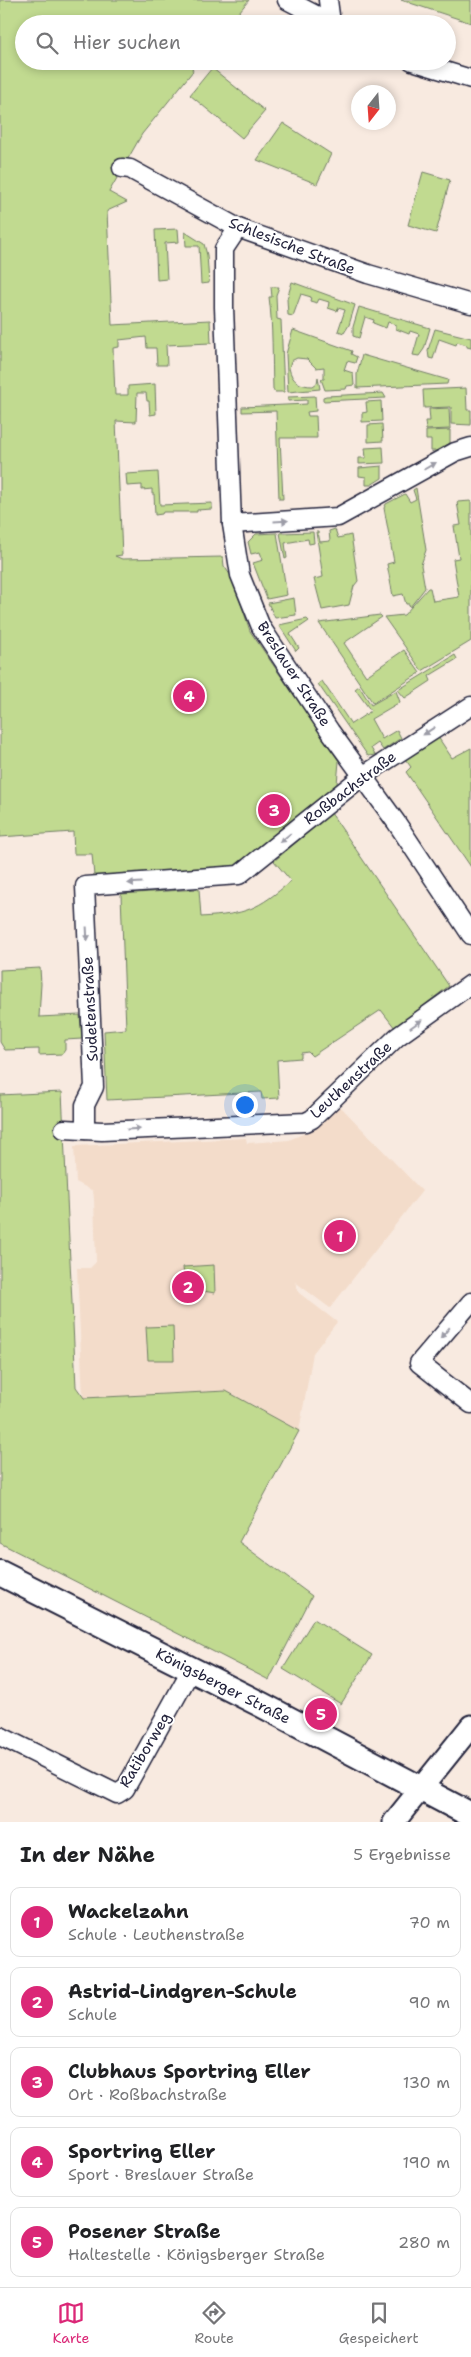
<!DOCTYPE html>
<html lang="de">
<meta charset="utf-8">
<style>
:root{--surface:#fff;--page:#f2f2f2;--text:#202124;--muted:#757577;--line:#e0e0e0;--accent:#db2777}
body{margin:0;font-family:"Shantell Sans",sans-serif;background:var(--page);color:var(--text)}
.compass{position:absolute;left:351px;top:85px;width:45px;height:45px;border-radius:50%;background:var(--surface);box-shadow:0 2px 8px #0003;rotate:197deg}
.you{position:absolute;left:244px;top:1104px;width:18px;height:18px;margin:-12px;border:4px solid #fff;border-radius:50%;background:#1a73e8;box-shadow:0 0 0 8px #1a73e833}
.badge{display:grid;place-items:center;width:32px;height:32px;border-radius:50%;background:var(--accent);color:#fff;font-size:16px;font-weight:700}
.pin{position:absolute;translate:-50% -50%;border:2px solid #fff;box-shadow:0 1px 5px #0006}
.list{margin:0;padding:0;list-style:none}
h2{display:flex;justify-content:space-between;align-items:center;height:65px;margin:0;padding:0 20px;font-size:21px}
h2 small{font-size:16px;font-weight:400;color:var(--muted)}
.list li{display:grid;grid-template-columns:32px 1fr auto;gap:15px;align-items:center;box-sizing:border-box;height:70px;margin:0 10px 10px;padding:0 10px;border:1px solid var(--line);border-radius:10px}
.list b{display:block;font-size:19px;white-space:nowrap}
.list p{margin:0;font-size:16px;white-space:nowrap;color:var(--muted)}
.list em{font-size:16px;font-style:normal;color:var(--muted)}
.icon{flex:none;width:28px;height:28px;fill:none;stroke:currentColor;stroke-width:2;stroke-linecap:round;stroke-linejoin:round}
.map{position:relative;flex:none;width:471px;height:1822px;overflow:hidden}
.search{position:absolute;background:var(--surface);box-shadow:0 2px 8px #0003;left:15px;right:15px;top:15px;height:55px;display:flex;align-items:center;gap:12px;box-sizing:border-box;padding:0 18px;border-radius:28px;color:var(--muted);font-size:19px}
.sheet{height:465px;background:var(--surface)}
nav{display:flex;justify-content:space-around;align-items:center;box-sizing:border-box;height:70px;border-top:1px solid var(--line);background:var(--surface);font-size:14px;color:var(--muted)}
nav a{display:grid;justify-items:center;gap:2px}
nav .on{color:var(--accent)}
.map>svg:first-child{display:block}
.built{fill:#f3dcca}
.green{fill:#c1da90;stroke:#727e66}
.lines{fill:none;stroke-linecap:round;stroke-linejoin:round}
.minor-casing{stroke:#22223b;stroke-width:21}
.tertiary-casing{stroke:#22223b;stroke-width:25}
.secondary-casing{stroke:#22223b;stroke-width:28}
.minor{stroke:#fff;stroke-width:18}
.tertiary{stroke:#fff;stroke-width:21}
.secondary{stroke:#fff;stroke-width:24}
.oneway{fill:#9c9ca7}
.labels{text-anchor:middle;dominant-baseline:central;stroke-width:4;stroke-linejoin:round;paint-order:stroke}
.street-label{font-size:15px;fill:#22223b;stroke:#fff}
</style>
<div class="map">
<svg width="471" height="1822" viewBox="0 0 471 1822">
<rect width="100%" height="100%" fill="#f8eae0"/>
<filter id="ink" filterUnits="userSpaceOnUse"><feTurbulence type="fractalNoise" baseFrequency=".02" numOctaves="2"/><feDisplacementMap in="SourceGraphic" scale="10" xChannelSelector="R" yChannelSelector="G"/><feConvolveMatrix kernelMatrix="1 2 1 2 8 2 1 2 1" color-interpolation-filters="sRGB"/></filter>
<g filter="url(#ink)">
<polygon class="built" points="338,1104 422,1191 330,1308 295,1282 299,1293 337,1322 313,1353 299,1431 226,1391 83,1398 77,1268 90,1268 96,1262 94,1199 93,1191 76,1182 74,1146 246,1138 247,1143 289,1140 317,1128"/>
<g class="green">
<polygon points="0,0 249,0 229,24 24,24 24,61 198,61 192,69 193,71 142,134 109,192 127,202 107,211 112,325 210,320 211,343 166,345 167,365 157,365 156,348 147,348 146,337 119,340 119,347 113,348 115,395 128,395 128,386 155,384 156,414 150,415 149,401 147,401 146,393 137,393 136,422 116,421 122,555 115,556 122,559 223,557 224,566 233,579 250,631 339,761 337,784 237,868 94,876 92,854 74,854 73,832 0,837"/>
<polygon points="401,0 471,0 471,23"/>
<polygon points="212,68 265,111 242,138 190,95"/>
<polygon points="283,123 331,154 317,184 257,160"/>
<polygon points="423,172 450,180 436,233 408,225"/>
<polygon points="178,229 179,242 165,243 167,279 157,280 155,230"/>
<polygon points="185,232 204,244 207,255 209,283 201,284 199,246 186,246"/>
<polygon points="292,282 355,305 349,325 344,333 338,331 345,310 338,308 337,311 328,308 329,302 319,299 317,303 310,301 311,297 301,294 293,316 288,315 287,299"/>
<path d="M271,287H279L276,295L277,319L281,320L284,392H275L273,389C272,358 273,327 269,297H272Z"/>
<polygon points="359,307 430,328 424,349 419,356 413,355 419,334 410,331 409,334 396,329 396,325 388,322 386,328 373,323 374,320 365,317 359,338 353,336 353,327"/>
<polygon points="435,329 471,338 471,348 467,347 467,345 457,342 456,345 439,339 433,359 429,358 428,350"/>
<path d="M293,330L352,351L351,354L357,357L355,363L347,361L344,370L353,373L354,385L347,386L346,389L325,390L321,379H324V367L316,368L307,359L297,358L291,361L289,368C292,382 300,386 313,386L317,383L318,377L320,389L288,392L286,354Z"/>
<polygon points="362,355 448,380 447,384 357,388 357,374"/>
<polygon points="466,388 467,410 471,410 471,425 451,424 451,407 424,408 423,390"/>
<polygon points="383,393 386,398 323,401 323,397 326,396"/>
<polygon points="315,396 316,411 307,412 308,416 316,416 317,438 280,438 283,499 279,499 276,411 242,412 242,407 307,404 307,400 288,401 288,397"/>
<polygon points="381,401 382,421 362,422 362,413 367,412 366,402"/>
<polygon points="449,408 450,429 426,430 425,421 430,421 429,409"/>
<polygon points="382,424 383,441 368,442 368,425"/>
<polygon points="450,430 450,443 437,451 431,451 431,440 426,440 426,431"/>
<polygon points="383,447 384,463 359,464 359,458 366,458 365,448"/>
<polygon points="382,466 382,478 371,485 366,485 366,477 359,476 359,468"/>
<polygon points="158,472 160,505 212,503 212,509 197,510 197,512 163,512 162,514 155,515 154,494 152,494 152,489 142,490 142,485 127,486 126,474"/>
<polygon points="416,488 426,550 421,565 425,588 410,607 409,604 406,604 403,594 393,596 387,564 394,562 384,508 386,504 405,494 410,502 416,499 413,490"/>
<polygon points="471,501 471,641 422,671 384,617 404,615 428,588 430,588 433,601 459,597 453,559 459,558 454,526 461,525 457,502"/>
<polygon points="335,529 338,538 351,535 358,581 354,586 349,605 322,610 314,579 323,577 316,532 318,532 320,542 330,541 329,531"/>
<polygon points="313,532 314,543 309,544 308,539 285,543 287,558 285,559 280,533"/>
<polygon points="277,533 287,595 267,599 253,563 263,560 260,552 251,554 248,542 256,534"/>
<polygon points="294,598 296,615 275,618 268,603"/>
<polygon points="380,615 382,617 344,643 366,676 404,650 420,673 373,703 319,623"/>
<polygon points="307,619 309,621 290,634 299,648 296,651 279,625"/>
<polygon points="455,655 457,659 429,676 431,681 405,698 398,690"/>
<polygon points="322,681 351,724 371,711 355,689 359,686 371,705 396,691 400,702 371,719 382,739 397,730 401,738 383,750 378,743 371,748 375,755 368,756 318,684"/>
<polygon points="438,737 452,758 471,748 471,867 406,772 411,767 405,759"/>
<path d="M331,813L449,986L395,1028L381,1010L312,1056L308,1052L301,1053V1058L277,1060L279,1098L262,1099L261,1092L107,1100L104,1031L126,1029L121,894L199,889L201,917C247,914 257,910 291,881L274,861Z"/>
<polygon points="40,968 41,984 39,1017 80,1015 82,1039 65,1040 65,1050 62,1054 39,1055 39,1049 5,1050 0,1042 0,970"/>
<polygon points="62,1092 76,1387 84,1398 226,1391 299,1431 239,1542 312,1596 269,1680 0,1543 0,1095"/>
<polygon points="214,1265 215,1293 185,1288 183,1267"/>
<polygon points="173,1326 174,1360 148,1360 146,1327"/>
<polygon points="314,1619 372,1655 341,1704 283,1669"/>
</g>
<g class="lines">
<defs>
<g id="minor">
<polyline points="287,0 333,24"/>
<polyline points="328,0 331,23"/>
<polyline points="412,61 471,79"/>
<polyline points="122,168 130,169 238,228 368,274 471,304"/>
<polyline points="238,228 224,249 224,307 232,524 240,575 261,627 330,731 396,822 471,935"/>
<polyline points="232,524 338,517 455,452 471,447"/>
<polyline points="64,1129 102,1131 306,1122 312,1119 397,1037 471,984"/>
<polyline points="85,1130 85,1105 94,1087 85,886 239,875 364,775 471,706"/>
<polyline points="471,1302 419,1363 471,1404"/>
<polyline points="0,1736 117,1794 125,1789 191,1670"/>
</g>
<polyline id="tertiary" points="394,1822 471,1726"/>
<polyline id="secondary" points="0,1573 262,1705 471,1815"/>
</defs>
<use href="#minor" class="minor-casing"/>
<use href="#tertiary" class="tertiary-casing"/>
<use href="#secondary" class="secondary-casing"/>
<use href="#minor" class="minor"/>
<use href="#tertiary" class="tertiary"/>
<use href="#secondary" class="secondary"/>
</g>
<defs><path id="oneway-solid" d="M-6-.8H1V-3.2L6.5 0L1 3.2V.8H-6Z" transform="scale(1.25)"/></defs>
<g class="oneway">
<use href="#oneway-solid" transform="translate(430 466) rotate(-30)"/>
<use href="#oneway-solid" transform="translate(281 521) rotate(-3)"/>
<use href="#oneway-solid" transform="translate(429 731) rotate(146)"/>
<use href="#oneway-solid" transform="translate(285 838) rotate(141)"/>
<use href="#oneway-solid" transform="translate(135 883) rotate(176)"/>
<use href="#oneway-solid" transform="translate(87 934) rotate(87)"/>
<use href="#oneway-solid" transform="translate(416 1024) rotate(-35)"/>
<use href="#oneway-solid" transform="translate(134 1129) rotate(-3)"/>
<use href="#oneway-solid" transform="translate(445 1333) rotate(130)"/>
</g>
</g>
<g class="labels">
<g class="street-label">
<text transform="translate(292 246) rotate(21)">Schlesische Straße</text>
<text transform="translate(294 674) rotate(57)">Breslauer Straße</text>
<text transform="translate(350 788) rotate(-37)">Roßbachstraße</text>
<text transform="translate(90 1009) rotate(-93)">Sudetenstraße</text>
<text transform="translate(351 1080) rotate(-43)">Leuthenstraße</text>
<text transform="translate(223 1686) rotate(27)">Königsberger Straße</text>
<text transform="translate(145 1750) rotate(-59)">Ratiborweg</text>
</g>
</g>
</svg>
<svg class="compass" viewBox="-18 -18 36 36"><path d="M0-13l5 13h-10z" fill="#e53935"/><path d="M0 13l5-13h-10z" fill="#757577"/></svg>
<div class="you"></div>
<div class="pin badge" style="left:340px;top:1236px">1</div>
<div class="pin badge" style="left:188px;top:1287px">2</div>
<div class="pin badge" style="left:274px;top:810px">3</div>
<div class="pin badge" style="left:189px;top:696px">4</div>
<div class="pin badge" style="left:321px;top:1714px">5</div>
<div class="search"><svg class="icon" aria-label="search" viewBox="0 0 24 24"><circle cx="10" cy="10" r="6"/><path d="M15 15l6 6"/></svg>Hier suchen</div>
</div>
<section class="sheet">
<h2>In der Nähe<small>5 Ergebnisse</small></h2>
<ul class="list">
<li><span class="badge">1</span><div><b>Wackelzahn</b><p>Schule · Leuthenstraße</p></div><em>70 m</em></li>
<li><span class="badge">2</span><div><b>Astrid-Lindgren-Schule</b><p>Schule</p></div><em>90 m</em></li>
<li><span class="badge">3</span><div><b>Clubhaus Sportring Eller</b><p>Ort · Roßbachstraße</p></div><em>130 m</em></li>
<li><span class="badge">4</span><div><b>Sportring Eller</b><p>Sport · Breslauer Straße</p></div><em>190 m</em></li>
<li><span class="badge">5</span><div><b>Posener Straße</b><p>Haltestelle · Königsberger Straße</p></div><em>280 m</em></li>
</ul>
</section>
<nav>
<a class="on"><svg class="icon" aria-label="map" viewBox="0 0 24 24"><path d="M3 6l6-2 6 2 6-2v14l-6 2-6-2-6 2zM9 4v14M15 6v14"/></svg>Karte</a>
<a><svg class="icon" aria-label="directions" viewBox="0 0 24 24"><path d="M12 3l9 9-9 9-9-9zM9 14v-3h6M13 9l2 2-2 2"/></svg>Route</a>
<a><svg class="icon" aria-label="saved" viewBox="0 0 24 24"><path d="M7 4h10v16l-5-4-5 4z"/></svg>Gespeichert</a>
</nav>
